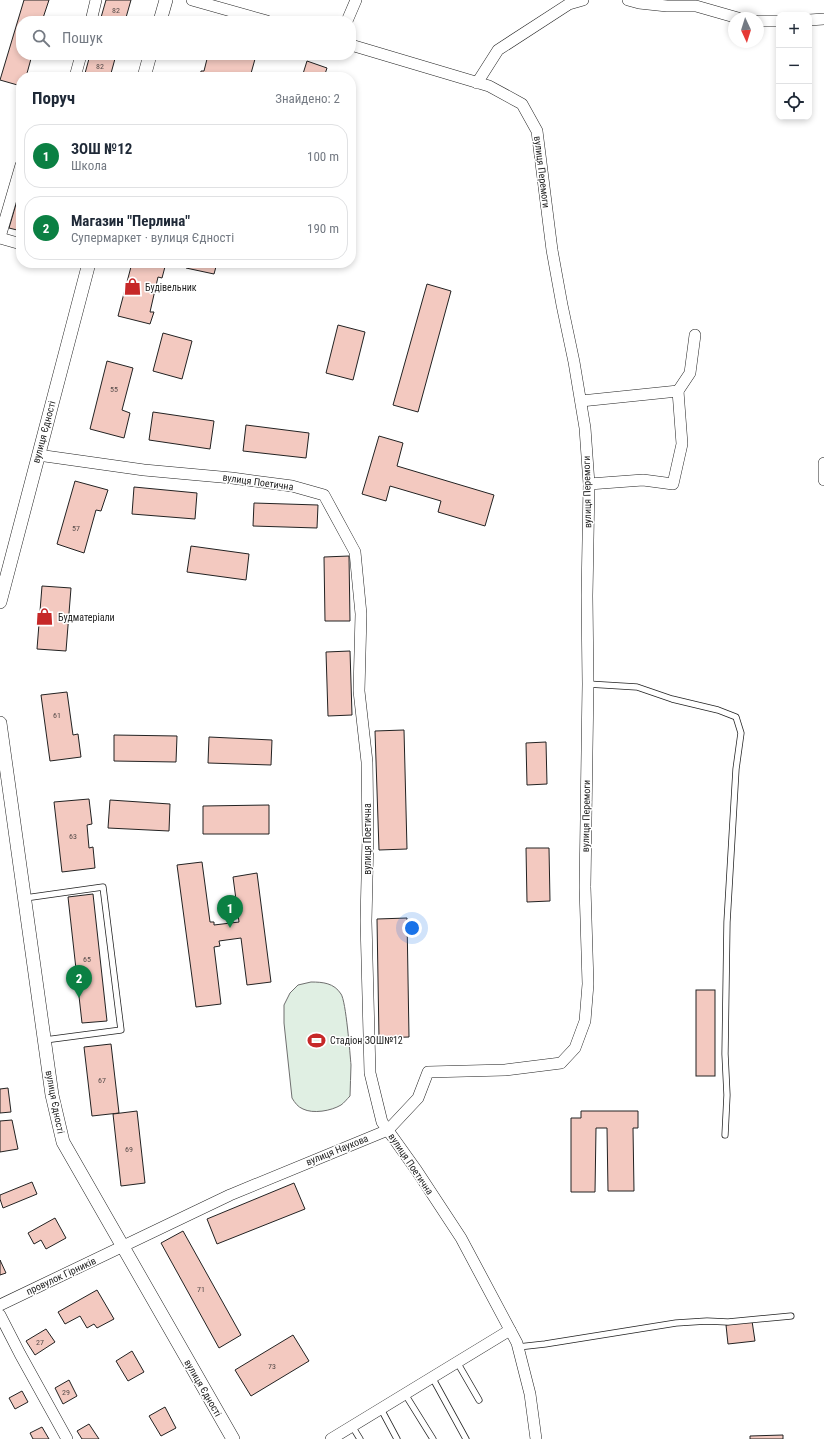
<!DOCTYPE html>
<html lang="uk">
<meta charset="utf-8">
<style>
:root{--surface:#fff;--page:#f6f6f7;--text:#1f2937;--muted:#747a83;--line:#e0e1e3;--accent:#0b8043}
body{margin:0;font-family:"Roboto Condensed",sans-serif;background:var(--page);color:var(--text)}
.controls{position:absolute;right:12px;top:12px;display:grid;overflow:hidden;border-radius:8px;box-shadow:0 2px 6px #0003}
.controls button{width:36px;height:36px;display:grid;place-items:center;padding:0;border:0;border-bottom:1px solid var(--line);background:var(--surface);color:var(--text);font:20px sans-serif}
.compass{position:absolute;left:728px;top:12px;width:36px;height:36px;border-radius:50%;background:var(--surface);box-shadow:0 2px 6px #0003;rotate:176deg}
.you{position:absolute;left:412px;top:928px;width:14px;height:14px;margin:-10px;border:3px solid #fff;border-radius:50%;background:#1a73e8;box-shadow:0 0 0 6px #1a73e833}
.badge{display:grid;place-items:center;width:26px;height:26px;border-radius:50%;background:var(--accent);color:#fff;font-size:13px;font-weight:700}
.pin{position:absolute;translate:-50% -33px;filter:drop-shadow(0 1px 2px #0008)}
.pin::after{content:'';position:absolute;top:21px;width:14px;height:12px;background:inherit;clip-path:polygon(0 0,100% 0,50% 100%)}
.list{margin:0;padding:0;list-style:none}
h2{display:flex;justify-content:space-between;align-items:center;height:52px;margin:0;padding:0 16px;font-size:17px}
h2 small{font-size:13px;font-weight:400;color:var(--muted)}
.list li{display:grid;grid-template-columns:26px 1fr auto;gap:12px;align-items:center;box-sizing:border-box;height:64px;margin:0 8px 8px;padding:0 8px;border:1px solid var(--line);border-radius:16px}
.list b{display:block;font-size:15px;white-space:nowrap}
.list p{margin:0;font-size:13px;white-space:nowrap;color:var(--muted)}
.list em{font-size:13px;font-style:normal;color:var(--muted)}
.icon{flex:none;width:22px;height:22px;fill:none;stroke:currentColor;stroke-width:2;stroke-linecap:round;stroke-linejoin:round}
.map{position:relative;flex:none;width:824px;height:1439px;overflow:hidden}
.search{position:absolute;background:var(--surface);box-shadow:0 2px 6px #0003;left:16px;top:16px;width:340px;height:44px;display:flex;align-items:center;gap:10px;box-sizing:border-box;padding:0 14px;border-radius:16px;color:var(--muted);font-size:15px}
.panel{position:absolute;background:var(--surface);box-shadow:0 2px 6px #0003;left:16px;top:72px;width:340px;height:196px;border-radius:16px}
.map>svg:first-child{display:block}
.green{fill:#e0efe3;stroke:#6f6f6f}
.building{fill:#f3c9c0;stroke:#222}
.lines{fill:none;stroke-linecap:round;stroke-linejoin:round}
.service-casing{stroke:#222;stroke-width:7}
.minor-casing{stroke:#222;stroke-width:12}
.tertiary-casing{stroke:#222;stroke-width:14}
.service{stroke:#fff;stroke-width:5.5}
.minor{stroke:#fff;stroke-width:11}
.tertiary{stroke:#fff;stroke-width:13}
.labels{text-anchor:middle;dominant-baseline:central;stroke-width:3;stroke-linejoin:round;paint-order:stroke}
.number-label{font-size:8px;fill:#564c4a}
.street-label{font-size:10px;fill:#222;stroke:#fff}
.poi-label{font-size:10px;fill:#222;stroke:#fff;text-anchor:start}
</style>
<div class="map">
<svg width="824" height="1439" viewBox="0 0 824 1439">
<rect width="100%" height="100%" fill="#fff"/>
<path class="green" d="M311,982C323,982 334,983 341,994C346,1001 350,1054 351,1065C351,1075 350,1086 350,1096C347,1099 344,1103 341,1105C331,1111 313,1114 303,1109C298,1107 295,1103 292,1098L284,1023V1005L290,993L298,985Z"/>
<g class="building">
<polygon points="24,0 49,0 42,21 21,21 21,55 32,55 26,77 21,77 21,86 0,80"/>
<polygon points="106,0 131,0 125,21 100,21"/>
<polygon points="90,55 116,55 110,77 84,77"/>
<polygon points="208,55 241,55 255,59 250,77 200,77 201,71 204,71"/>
<polygon points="307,61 327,68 324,77 302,77"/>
<polygon points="21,187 21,231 9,228"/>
<polygon points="132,263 166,263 162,278 158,277 150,312 154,312 150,324 118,316"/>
<polygon points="188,263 217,263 214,274 186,268"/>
<polygon points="427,284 451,291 418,412 393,405"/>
<polygon points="338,325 365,332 353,380 326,373"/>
<polygon points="163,333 192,341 182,379 153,371"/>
<polygon points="107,361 133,368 122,410 130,413 124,438 90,429"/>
<polygon points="153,412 214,421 210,449 149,440"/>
<polygon points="246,425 309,433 306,458 243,451"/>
<polygon points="379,436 403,443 397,466 494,495 485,526 438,512 441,501 390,486 386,501 362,494"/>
<polygon points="75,481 108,490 101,511 96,510 84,553 57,544"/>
<polygon points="134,487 197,493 195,519 132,514"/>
<polygon points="254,503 318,505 317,528 253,526"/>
<polygon points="191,546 249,554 246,580 187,572"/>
<polygon points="349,556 350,621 325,621 324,557"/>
<polygon points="42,586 71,588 66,651 37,649"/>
<polygon points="350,651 352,715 328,716 326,652"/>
<polygon points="67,692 73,735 78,734 81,757 50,761 41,695"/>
<polygon points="404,730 407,849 379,850 375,731"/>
<polygon points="114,735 177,736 176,762 114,761"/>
<polygon points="209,737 272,740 271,765 208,763"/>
<polygon points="546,742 547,784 527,785 526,743"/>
<polygon points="89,799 92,824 87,825 89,848 93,847 95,868 62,872 54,802"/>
<polygon points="110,800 170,804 169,831 108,828"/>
<polygon points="269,805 269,834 203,834 203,806"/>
<polygon points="526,848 549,848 550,901 527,902"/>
<polygon points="202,862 210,922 214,922 214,925 239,922 233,877 257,873 271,982 247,985 241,938 219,941 220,946 214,947 221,1004 196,1007 177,865"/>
<polygon points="93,894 107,1021 82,1023 68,897"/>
<polygon points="407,918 409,1037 379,1038 377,919"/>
<rect x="696" y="990" width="19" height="86"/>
<polygon points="111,1044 119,1113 92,1116 84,1047"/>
<polygon points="8,1088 11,1112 0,1113 0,1089"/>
<polygon points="137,1111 145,1183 121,1186 113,1114"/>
<polygon points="581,1111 638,1111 638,1128 633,1128 634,1191 608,1191 607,1128 596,1128 595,1192 571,1192 571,1118 581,1118"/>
<polygon points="12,1120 18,1149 0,1152 0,1121"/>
<polygon points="32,1182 37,1194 3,1208 0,1199 0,1195"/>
<polygon points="294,1183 305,1209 217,1244 207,1219"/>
<polygon points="55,1218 66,1238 46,1249 41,1240 34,1244 28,1233"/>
<polygon points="183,1231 241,1335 219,1348 161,1243"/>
<polygon points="0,1260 6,1273 0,1275"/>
<polygon points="97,1290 114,1319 97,1328 94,1324 87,1328 80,1316 65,1324 58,1312"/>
<polygon points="752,1321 755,1341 728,1344 726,1325"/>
<polygon points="46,1329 55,1342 35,1355 26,1341"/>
<polygon points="293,1335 309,1361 251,1396 235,1370"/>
<polygon points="132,1351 144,1372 128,1381 116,1361"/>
<polygon points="69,1380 77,1396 63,1404 55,1388"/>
<polygon points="22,1391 28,1402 15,1409 9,1398"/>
<polygon points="165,1407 176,1428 161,1436 149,1416"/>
<polygon points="89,1424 99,1439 82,1439 77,1431"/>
<polygon points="42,1427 49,1439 33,1439 30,1433"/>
<polygon points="783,1435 783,1439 750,1439 750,1436"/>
</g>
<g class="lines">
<defs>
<g id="service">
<polyline points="588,684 637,687 672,699 718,710 736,717 741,733 736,769 727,922 725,1054 727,1095 725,1135"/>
<polyline points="25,898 103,887 121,1030 45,1040"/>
<polyline points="518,1347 545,1344 676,1323 707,1321 728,1322 791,1316"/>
<polyline points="457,1362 479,1400"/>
<polyline points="432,1377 466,1439"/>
<polyline points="405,1394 433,1439"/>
<polyline points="381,1409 397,1439"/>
<polyline points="352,1426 360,1439"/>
</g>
<g id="minor">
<polyline points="192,0 267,21"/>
<polyline points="628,0 639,3 667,6 696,6 738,18"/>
<polyline points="809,20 824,19"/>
<polyline points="91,21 96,0"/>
<polyline points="347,21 356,0"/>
<polyline points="758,21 779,21"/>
<polyline points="75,77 81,55"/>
<polyline points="477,83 498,50 569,4 583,0"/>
<polyline points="0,237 21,165"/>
<polyline points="0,238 21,244"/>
<polyline points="581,401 678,391"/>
<polyline points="38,455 144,470 232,478 292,486 324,495 355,552 361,614 359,691 367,762 368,836 366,921 370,1073 382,1122 417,1171 461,1238 517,1343 530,1394 536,1439"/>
<polyline points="824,463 824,480"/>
<polyline points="589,484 643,480 673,484 682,444 678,391 690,373 695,335"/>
<polyline points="0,1305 230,1195 388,1130 418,1098 428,1072 505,1070 561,1063 575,1048 585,1021 588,984 585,887 588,684 587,596 589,484 585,428 574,362 562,305 552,250 537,131 522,104 489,86 351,45"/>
<polyline points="0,1315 20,1354 67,1439"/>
<polyline points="331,1439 510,1330"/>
</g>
<g id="tertiary">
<polyline points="160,21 166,0"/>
<polyline points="144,77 150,55"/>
<polyline points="0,602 89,263"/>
<polyline points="0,723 52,1095 63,1142 233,1439"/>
</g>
</defs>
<use href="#service" class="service-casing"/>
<use href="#minor" class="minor-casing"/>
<use href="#tertiary" class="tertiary-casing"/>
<use href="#service" class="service"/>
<use href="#minor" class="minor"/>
<use href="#tertiary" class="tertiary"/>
</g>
<defs>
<symbol id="shop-bare" viewBox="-9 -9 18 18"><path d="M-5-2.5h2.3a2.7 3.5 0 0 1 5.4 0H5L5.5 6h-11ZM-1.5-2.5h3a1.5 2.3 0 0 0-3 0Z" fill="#c62828" stroke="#fff" stroke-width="2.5" paint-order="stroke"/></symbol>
<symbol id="stadium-bare" viewBox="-9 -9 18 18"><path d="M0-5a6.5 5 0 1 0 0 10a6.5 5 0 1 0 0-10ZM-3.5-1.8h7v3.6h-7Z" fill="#c62828" stroke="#fff" stroke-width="2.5" paint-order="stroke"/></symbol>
</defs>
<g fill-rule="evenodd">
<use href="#shop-bare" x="120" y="274" width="25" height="25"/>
<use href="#shop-bare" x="32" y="604" width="25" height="25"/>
<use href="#stadium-bare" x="304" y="1028" width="25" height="25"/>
</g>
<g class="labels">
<g class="number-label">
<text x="116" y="10">82</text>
<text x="100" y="66">82</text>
<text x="114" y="389">55</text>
<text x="76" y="528">57</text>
<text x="57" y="715">61</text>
<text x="73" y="836">63</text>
<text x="87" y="959">65</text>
<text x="102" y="1080">67</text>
<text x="129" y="1149">69</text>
<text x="201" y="1289">71</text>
<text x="40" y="1342">27</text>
<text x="272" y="1366">73</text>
<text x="66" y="1392">29</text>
</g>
<g class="street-label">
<text transform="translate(542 172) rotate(83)">вулиця Перемоги</text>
<text transform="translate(44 432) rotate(-75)">вулиця Єдності</text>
<text transform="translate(258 482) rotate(8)">вулиця Поетична</text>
<text transform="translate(587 492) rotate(-91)">вулиця Перемоги</text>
<text transform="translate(586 816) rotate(-89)">вулиця Перемоги</text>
<text transform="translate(367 839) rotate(-90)">вулиця Поетична</text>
<text transform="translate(55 1102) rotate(79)">вулиця Єдності</text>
<text transform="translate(337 1150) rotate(-22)">вулиця Наукова</text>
<text transform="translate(411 1164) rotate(56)">вулиця Поетична</text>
<text transform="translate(61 1276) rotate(-25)">провулок Гірників</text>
<text transform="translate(203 1388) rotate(60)">вулиця Єдності</text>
</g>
<g class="poi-label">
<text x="145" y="287">Будівельник</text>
<text x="58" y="617">Будматеріали</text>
<text x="330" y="1040">Стадіон ЗОШ№12</text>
</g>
</g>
</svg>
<div class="controls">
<button>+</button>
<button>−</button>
<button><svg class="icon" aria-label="locate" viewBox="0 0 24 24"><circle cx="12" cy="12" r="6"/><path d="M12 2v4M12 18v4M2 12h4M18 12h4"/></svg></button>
</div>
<svg class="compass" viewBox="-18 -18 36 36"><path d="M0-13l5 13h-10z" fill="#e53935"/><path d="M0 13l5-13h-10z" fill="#747a83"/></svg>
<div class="you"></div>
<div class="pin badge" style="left:230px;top:928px">1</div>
<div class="pin badge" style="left:79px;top:998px">2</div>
<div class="search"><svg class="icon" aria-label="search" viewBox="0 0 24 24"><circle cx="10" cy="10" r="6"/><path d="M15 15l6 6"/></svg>Пошук</div>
<section class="panel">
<h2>Поруч<small>Знайдено: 2</small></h2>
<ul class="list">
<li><span class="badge">1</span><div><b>ЗОШ №12</b><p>Школа</p></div><em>100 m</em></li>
<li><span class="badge">2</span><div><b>Магазин &quot;Перлина&quot;</b><p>Супермаркет · вулиця Єдності</p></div><em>190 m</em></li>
</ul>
</section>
</div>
